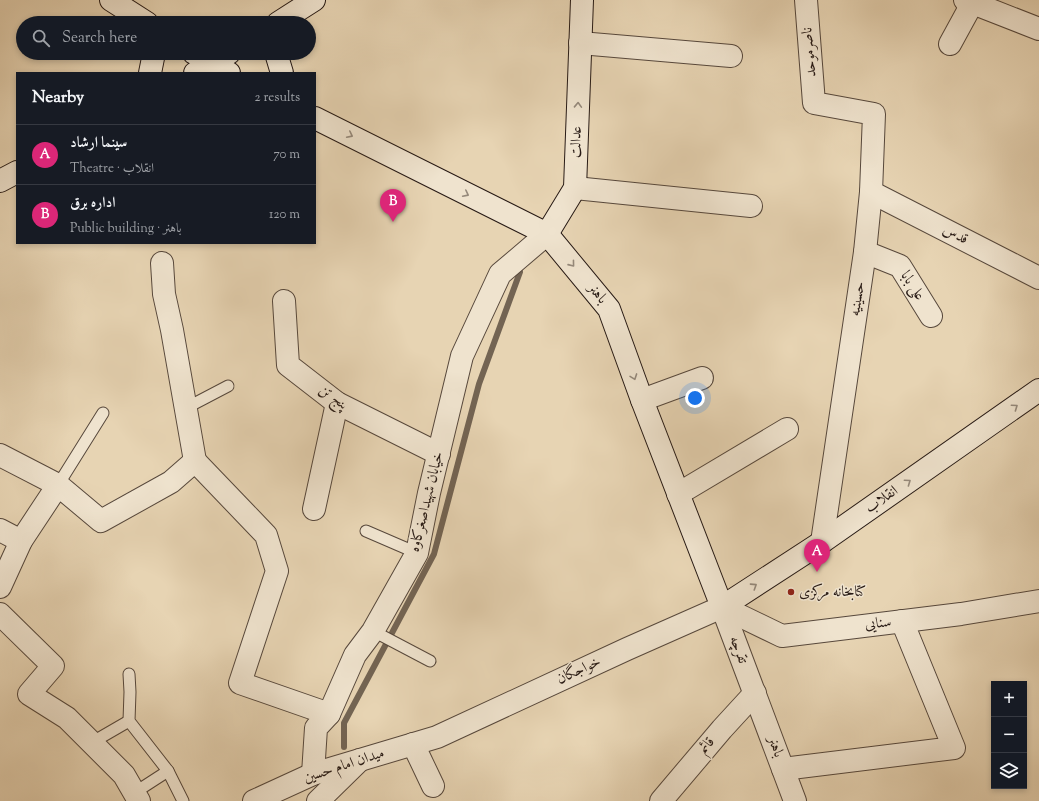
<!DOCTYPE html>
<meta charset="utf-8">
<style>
:root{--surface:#171b24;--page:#242831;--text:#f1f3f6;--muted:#9ea1a6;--line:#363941;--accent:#db2777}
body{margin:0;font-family:"Sorts Mill Goudy",Amiri,serif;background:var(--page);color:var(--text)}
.controls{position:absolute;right:12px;bottom:12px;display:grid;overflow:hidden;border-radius:0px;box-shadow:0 2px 6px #0003}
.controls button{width:36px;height:36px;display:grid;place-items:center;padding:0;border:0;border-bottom:1px solid var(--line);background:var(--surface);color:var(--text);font:20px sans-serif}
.you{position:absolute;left:695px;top:398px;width:14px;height:14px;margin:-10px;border:3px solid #fff;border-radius:50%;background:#1a73e8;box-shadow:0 0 0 6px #1a73e833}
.badge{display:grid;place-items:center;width:26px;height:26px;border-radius:50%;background:var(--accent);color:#fff;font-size:13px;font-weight:700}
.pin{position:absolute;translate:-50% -33px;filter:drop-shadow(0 1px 2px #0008)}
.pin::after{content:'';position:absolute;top:21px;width:14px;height:12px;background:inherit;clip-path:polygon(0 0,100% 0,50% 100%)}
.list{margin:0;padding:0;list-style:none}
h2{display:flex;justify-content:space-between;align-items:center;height:52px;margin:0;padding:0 16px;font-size:17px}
h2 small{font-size:13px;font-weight:400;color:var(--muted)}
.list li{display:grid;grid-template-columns:26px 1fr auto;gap:12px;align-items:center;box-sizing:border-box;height:60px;padding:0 16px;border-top:1px solid var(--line)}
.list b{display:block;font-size:15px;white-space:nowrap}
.list p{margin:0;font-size:13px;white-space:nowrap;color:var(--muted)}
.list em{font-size:13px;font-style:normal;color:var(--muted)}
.icon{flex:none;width:22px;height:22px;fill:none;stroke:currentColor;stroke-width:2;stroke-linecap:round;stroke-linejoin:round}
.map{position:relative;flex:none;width:1039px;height:801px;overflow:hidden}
.search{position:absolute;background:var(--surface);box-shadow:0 2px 6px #0003;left:16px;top:16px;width:300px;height:44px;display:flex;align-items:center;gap:10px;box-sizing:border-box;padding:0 14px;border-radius:22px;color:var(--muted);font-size:15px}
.panel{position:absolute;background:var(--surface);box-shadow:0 2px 6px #0003;left:16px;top:72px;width:300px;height:172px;border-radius:0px}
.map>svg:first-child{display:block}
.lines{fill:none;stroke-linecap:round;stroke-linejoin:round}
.stream{stroke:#736453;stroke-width:6}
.service-casing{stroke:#57483c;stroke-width:13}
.minor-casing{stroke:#57483c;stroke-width:24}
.tertiary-casing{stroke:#57483c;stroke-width:24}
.secondary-casing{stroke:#271a15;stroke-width:24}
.service{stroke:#efe3ce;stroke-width:11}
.minor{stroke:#efe3ce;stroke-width:22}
.tertiary{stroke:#efe3ce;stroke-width:22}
.secondary{stroke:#efe3ce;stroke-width:22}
.oneway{stroke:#95897b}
.poi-dot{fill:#8f2418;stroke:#efe3ce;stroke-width:1.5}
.labels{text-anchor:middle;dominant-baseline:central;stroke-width:3;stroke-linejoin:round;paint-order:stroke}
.street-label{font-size:15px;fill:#271a15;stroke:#efe3ce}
.poi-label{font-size:15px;fill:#271a15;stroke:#efe3ce;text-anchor:start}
</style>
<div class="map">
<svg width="1039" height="801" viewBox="0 0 1039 801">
<rect width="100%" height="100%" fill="#e7d4b3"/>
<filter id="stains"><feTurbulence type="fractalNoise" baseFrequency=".005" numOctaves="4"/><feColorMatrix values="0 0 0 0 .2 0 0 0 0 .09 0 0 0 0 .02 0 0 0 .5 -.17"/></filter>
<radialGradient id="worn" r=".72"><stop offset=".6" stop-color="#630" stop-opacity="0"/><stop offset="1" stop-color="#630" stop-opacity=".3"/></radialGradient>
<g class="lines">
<polyline class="stream" points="344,747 344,723 434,554 479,384 520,272"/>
<defs>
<g id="service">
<polyline points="186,408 228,386"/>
<polyline points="58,485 103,413"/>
<polyline points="366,531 417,553"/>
<polyline points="373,631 430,661"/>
<polyline points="129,674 130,692 129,721 168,771 183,801"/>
<polyline points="91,743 129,721"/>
<polyline points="134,793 168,771"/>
</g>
<g id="minor">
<polyline points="806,0 814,103 874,114 871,192 865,252 822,542"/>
<polyline points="965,0 1039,29"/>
<polyline points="580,43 731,56"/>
<polyline points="950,44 974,0"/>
<polyline points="575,188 751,206"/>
<polyline points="871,192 1039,278"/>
<polyline points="865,252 900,266 931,316"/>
<polyline points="162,263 164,294 172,330 195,461"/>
<polyline points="284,301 288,365 337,403 439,454"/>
<polyline points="642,400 702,378"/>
<polyline points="0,455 58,485"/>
<polyline points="678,494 787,429"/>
<polyline points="314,509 337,403"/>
<polyline points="0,530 21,541"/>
<polyline points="0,587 21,541 58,485 101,521 171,482 195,461 266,535 277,571 240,683 329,714"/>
<polyline points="722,607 782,636 961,614 1039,601"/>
<polyline points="722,607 795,801"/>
<polyline points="0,614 53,666 29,694 67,718 124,775 139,801"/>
<polyline points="413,744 433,786"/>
<polyline points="783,769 954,748 902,621"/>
<polyline points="313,774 316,728 329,714 355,655 373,631 417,553 429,493 462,356 500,274 547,234"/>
<polyline points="318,801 360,760"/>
<polyline points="661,801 722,729 755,693"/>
</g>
<polyline id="tertiary" points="254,801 313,774 437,737 627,649 722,607"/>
<g id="secondary">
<polyline points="111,0 147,23"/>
<polyline points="278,23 314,0"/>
<polyline points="194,53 229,73"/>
<polyline points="276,53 282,73"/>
<polyline points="150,73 154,53"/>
<polyline points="195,73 229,53"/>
<polyline points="315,118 547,234 609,309 642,400 722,607 822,542 1039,390"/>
<polyline points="0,181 17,172"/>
<polyline points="547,234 575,188 582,0"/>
</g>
</defs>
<use href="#service" class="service-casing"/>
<use href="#minor" class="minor-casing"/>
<use href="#tertiary" class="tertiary-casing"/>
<use href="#secondary" class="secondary-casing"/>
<use href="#service" class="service"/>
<use href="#minor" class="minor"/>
<use href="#tertiary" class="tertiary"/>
<use href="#secondary" class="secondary"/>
</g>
<defs><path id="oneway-chevron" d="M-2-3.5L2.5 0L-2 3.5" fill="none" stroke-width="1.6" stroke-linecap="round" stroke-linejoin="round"/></defs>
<g class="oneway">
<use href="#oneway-chevron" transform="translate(578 105) rotate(-88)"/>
<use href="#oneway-chevron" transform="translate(350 135) rotate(27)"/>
<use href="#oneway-chevron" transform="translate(466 194) rotate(27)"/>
<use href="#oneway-chevron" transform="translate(572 264) rotate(51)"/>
<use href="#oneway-chevron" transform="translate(634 377) rotate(70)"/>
<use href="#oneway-chevron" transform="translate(1015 407) rotate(-35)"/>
<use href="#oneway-chevron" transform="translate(908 482) rotate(-35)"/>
<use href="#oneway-chevron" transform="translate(754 586) rotate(-33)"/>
</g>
<circle class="poi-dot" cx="791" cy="592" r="4"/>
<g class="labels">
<g class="street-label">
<text transform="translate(810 52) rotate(-95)">ناصرموحد</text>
<text transform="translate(577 142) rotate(-88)">عدالت</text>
<text transform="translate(955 235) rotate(27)">قدس</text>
<text transform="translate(912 286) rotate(57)">علی بابا</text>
<text transform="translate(597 294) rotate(51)">باهنر</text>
<text transform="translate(858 299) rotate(-81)">حسینیه</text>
<text transform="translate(333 398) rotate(34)">پنج تن</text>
<text transform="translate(882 500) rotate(-35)">انقلاب</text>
<text transform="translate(427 502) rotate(-76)">خیابان شهیداصغرکاوه</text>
<text transform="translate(878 624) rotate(-6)">سنایی</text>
<text transform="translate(738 650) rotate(69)">تقرچه</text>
<text transform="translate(579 671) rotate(-25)">خواجگان</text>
<text transform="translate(707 746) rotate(-50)">قائم</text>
<text transform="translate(775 747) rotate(70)">باهنر</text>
<text transform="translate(344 766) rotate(-18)">میدان امام حسین</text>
</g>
<g class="poi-label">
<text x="799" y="592">کتابخانه مرکزی</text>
</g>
</g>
<rect width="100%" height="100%" filter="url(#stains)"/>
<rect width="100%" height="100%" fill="url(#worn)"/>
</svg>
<div class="controls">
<button>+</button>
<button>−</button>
<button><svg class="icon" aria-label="layers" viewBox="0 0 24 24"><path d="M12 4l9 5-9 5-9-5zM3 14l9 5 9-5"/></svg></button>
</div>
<div class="you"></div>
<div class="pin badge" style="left:817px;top:572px">A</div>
<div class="pin badge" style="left:393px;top:222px">B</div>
<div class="search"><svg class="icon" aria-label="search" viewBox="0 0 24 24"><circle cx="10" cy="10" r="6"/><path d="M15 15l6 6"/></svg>Search here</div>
<section class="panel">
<h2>Nearby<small>2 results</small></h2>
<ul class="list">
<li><span class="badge">A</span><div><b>سینما ارشاد</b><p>Theatre · انقلاب</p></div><em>70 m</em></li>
<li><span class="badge">B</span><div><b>اداره برق</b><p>Public building · باهنر</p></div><em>120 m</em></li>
</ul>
</section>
</div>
